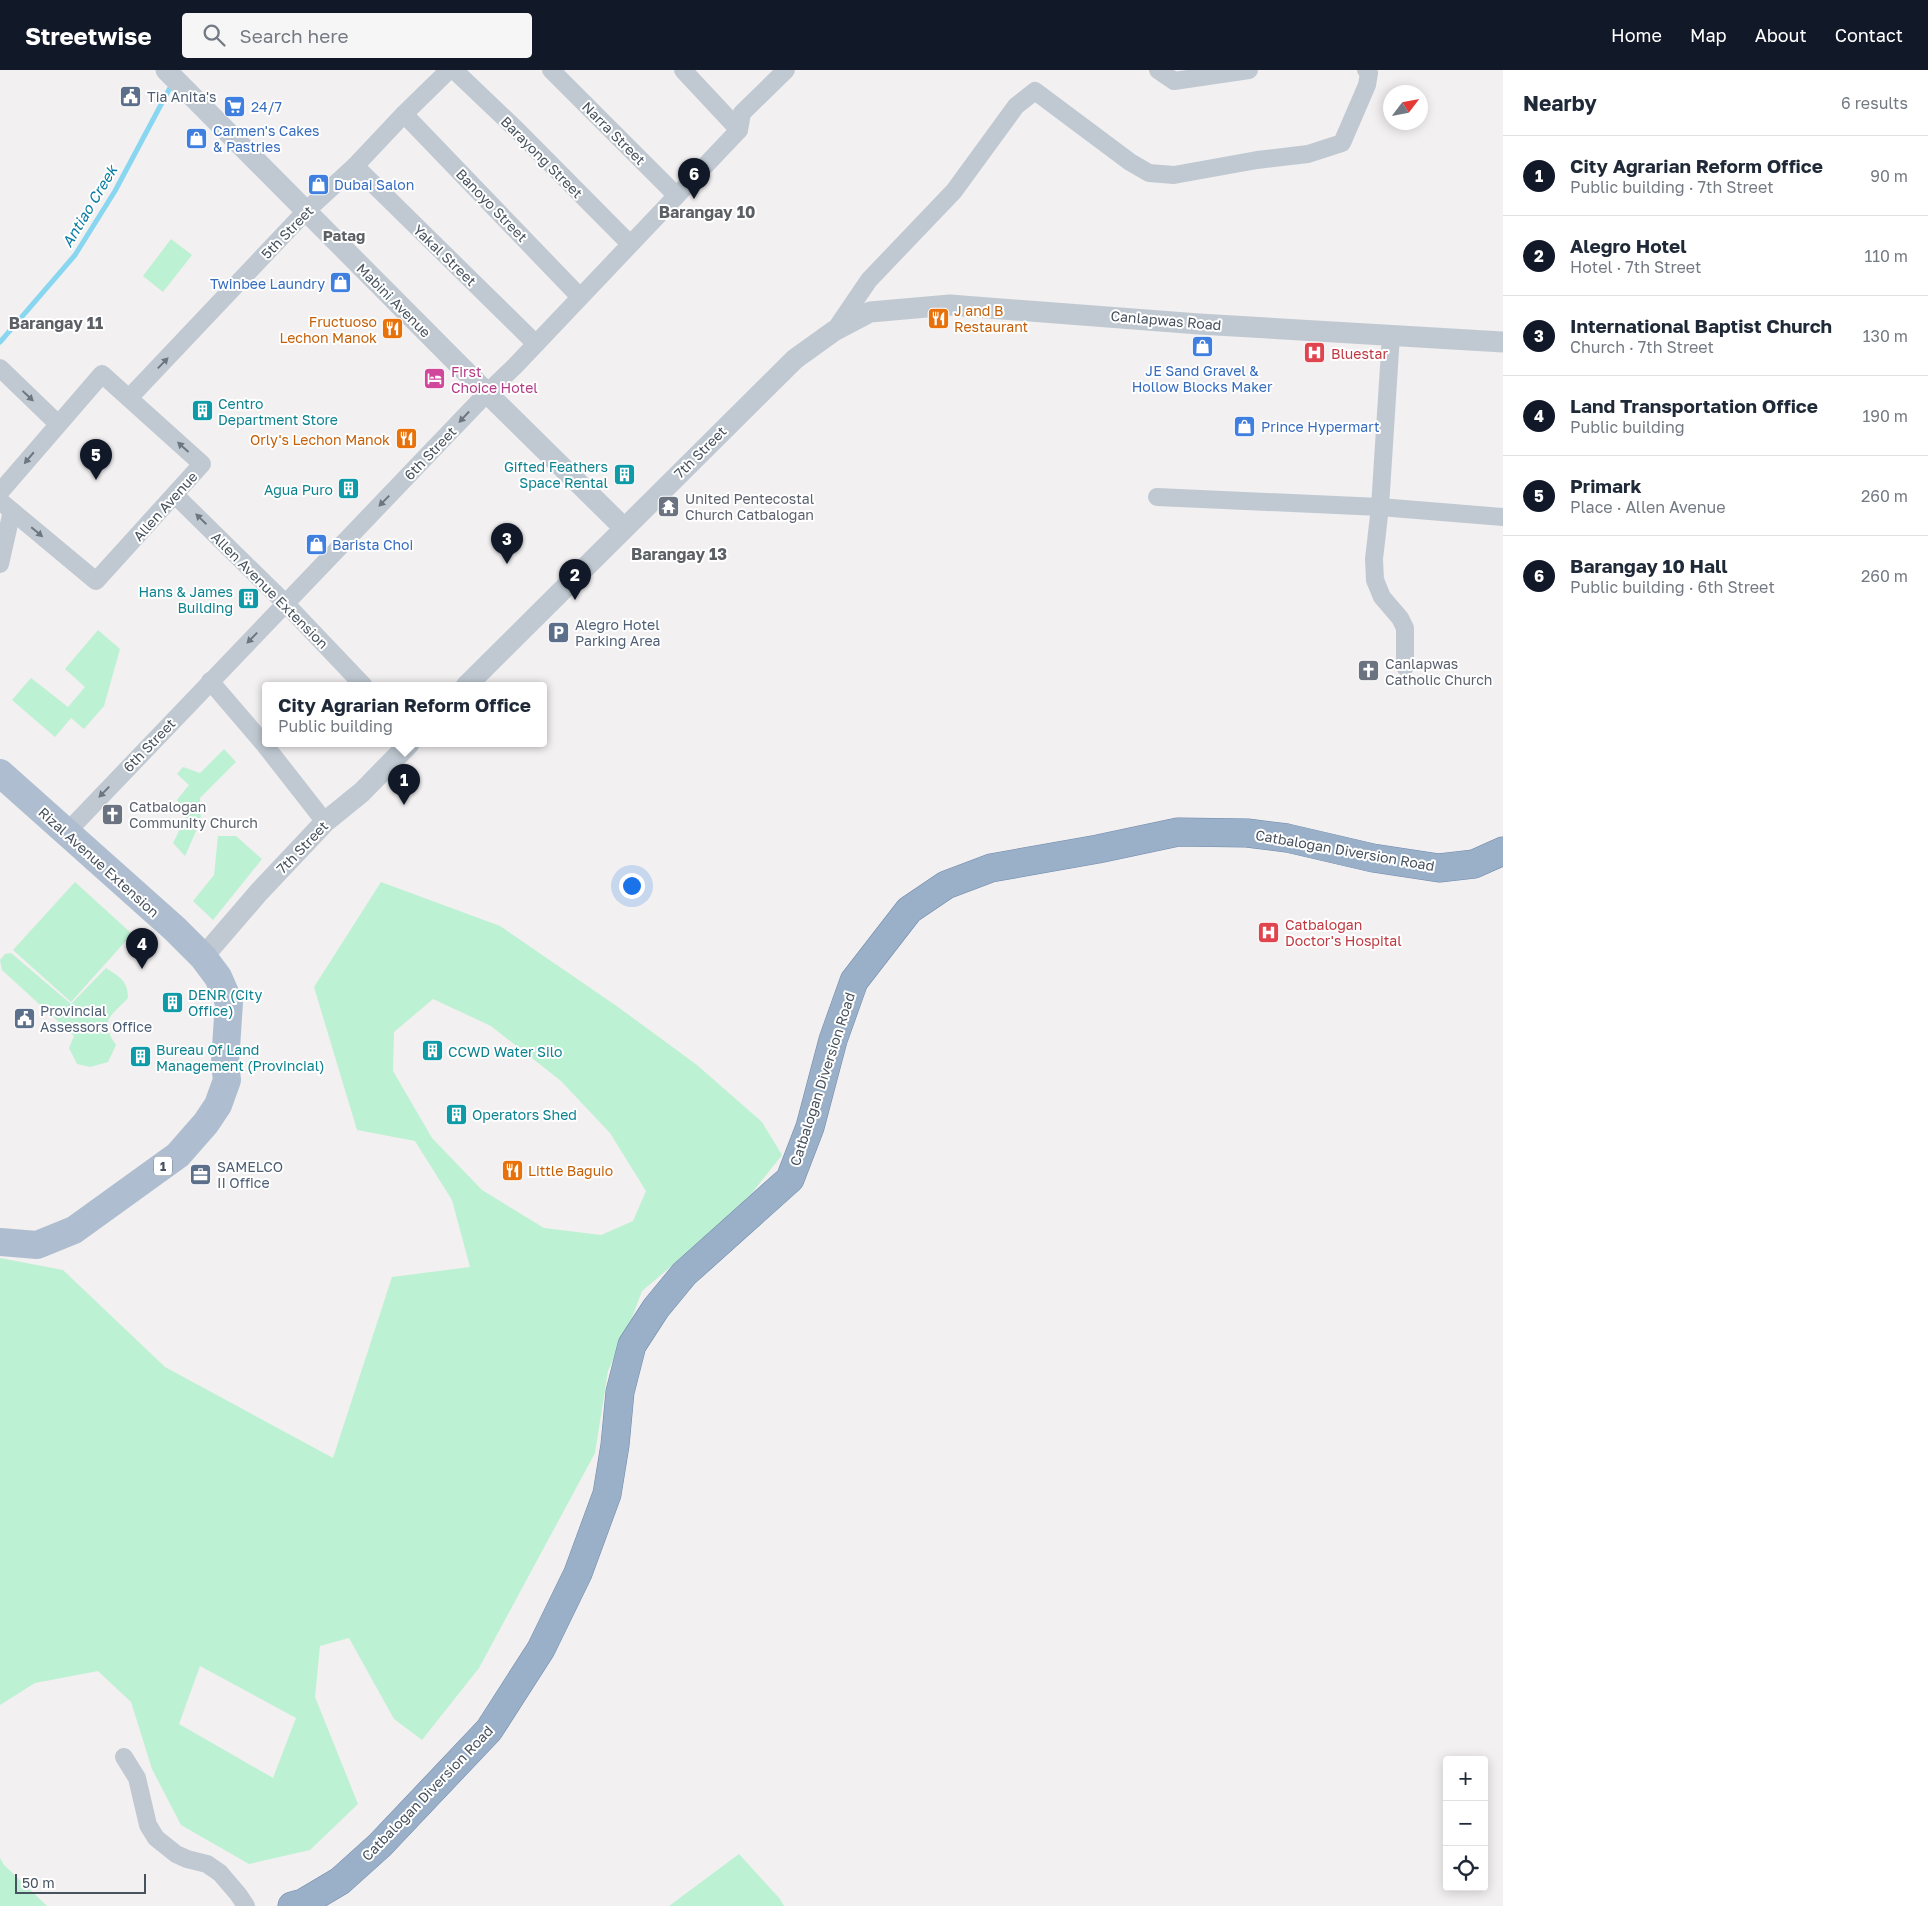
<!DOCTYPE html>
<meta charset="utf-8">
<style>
:root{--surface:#fff;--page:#f6f6f7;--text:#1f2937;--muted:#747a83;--line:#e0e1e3;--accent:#111827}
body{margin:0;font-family:"Golos Text",sans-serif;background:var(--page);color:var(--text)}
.controls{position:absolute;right:15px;bottom:15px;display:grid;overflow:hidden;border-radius:5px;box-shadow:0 2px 12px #0003}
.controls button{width:45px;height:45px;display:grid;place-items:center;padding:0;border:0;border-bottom:1px solid var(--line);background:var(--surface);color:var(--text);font:25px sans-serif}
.compass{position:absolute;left:1383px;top:15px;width:45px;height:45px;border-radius:50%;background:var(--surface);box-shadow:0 2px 12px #0003;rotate:58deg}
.scale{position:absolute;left:15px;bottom:12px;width:131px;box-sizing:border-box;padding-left:5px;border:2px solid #47525e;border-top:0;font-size:14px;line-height:18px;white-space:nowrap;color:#47525e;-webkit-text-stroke:4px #fff;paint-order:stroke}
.you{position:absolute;left:631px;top:815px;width:18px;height:18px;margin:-12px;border:4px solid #fff;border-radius:50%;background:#1a73e8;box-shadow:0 0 0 8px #1a73e833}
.badge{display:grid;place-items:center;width:32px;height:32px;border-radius:50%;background:var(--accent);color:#fff;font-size:16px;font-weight:700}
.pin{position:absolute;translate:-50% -41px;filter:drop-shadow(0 1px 2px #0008)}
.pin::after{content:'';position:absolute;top:26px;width:18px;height:15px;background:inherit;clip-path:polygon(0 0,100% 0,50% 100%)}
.popup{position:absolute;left:262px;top:612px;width:285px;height:65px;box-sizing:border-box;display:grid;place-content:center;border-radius:5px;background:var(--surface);filter:drop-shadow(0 1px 4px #0005);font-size:16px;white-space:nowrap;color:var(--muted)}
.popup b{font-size:19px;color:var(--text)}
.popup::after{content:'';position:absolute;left:50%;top:100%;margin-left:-10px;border:10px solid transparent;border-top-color:var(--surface)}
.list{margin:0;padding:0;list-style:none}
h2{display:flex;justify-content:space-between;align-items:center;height:65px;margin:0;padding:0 20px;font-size:21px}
h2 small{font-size:16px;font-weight:400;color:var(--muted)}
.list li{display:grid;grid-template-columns:32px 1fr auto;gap:15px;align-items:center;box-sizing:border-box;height:80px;padding:0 20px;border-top:1px solid var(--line)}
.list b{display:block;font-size:19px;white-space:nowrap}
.list p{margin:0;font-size:16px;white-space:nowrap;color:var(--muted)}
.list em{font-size:16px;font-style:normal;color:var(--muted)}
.icon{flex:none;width:28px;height:28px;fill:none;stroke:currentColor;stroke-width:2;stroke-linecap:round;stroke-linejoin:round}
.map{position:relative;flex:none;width:1503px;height:1836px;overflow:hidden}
header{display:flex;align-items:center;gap:30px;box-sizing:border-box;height:70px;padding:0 25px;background:var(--accent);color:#fff}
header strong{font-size:24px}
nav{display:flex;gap:28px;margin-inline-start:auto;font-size:18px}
.search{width:350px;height:45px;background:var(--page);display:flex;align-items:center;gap:12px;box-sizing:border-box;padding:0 18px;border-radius:5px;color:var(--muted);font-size:19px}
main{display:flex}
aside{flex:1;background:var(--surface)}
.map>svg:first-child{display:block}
.green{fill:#bdf1d3;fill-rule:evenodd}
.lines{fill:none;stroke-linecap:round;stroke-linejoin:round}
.stream{stroke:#88d6f0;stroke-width:5}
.trunk-casing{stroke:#708aac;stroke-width:29}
.minor{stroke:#c0c9d2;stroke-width:18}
.tertiary{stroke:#c0c9d2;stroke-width:21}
.primary{stroke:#aebed0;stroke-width:28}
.trunk{stroke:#9aafc8;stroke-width:28}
.oneway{fill:#6b7681}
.labels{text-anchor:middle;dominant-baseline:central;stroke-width:4;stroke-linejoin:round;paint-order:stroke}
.shield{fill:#fff;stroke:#7e868e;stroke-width:1}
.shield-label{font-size:12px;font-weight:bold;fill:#47525e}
.service-label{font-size:14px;fill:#4e5e75;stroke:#fff;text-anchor:start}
.shop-label{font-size:14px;fill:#366cbe;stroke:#fff;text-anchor:start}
.street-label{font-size:14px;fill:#47525e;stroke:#fff}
.food-label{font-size:14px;fill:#c56008;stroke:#fff;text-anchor:start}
.health-label{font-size:14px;fill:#be3a42;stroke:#fff;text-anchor:start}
.hotel-label{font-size:14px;fill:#b23c85;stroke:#fff;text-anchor:start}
.culture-label{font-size:14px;fill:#0d838f;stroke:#fff;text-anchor:start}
.worship-label{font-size:14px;fill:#5b616d;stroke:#fff;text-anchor:start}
.water-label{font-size:15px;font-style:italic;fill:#077ba2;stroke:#fff}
.neighbourhood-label{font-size:15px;font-weight:bold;fill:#5c6065;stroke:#fff}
.quarter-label{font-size:16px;font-weight:bold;fill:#5c6065;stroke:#fff}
</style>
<header>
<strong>Streetwise</strong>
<div class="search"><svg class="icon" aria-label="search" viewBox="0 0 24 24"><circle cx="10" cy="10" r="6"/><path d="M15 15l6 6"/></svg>Search here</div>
<nav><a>Home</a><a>Map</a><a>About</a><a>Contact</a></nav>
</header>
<main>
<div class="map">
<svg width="1503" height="1836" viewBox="0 0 1503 1836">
<rect width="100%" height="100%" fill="#f2f0f0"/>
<g class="green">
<polygon points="171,169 192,185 163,222 143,206"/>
<polygon points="98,560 120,579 104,636 84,659 71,648 55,667 12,630 31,608 68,637 85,617 65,599"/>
<polygon points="224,679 236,692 200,728 201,750 185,786 173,773 187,745 177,730 189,715 177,704 183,697 200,703"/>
<polygon points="218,766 236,766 262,789 213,850 193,831 214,805"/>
<polygon points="75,812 132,864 71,932 13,880"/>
<path d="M381,812L500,856L618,937L697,995L762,1052L782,1085L751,1124L700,1172L642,1221L630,1253L608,1301L595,1383L479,1598L422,1670L394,1649L349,1568L320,1576L315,1627L358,1734L310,1780L249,1794L181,1755L152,1699L131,1632L98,1601L35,1613L0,1635V1188L63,1200L165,1297L333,1388L392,1207L470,1197L452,1130L415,1071L357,1060L314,917ZM433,929L491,956L561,1011L610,1063L646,1121L633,1151L601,1165L544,1158L482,1120L432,1068L393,1001L394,962ZM200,1596L296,1648L273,1708L179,1654Z"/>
<path d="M11,883L71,934L106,898C120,907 128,911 128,928C110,947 99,950 116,975L108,992L90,997L77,994L69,978L74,966L2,900L0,890L5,884Z"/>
<polygon points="739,1784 780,1829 784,1836 669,1836"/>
<polygon points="0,1788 4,1795 47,1836 0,1836"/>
</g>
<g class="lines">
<polyline class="stream" points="0,272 75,185 115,121 172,14"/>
<defs>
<polyline id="trunk" points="292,1836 303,1833 340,1811 380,1775 489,1660 541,1579 578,1503 607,1424 615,1375 620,1322 632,1275 656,1238 684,1204 790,1109 810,1057 833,970 854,911 909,840 946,815 991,798 1098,779 1178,762 1247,763 1287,768 1373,788 1439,798 1474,794 1503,781"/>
</defs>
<use href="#trunk" class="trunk-casing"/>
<g class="minor">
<polyline points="454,0 518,61 630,174"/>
<polyline points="551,0 676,125"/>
<polyline points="683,0 739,60"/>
<polyline points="1158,0 1174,11 1249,0"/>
<polyline points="404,44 580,227"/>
<polyline points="355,96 536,274"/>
<polyline points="835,260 869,210 954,121 1016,36 1035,21 1130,92 1149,103 1174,105 1257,90 1308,84 1342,73 1367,15 1369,3 1366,0"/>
<polyline points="1391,265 1380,437 1374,489 1375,510 1382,527 1400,548 1405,558 1405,597"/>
<polyline points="0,298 57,353"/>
<polyline points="129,328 306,141 355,96 404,44 449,0"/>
<polyline points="0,422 102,304 202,394 96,511 0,431"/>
<polyline points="175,425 285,533 364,616"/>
<polyline points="1157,427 1380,437 1503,447"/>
<polyline points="0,494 12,441"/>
<polyline points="210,611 264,674 325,752"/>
<polyline points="66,763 487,323 515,296 739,60 742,43 786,0"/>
<polyline points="124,1687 137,1708 148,1755 156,1768 176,1784 187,1789 207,1794 220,1803 238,1824 246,1836"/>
</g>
<g class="tertiary">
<polyline points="166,0 487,323 624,458"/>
<polyline points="466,616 795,289 834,261 870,242 950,235 1199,254 1503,272"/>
<polyline points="203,887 259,822 325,752 362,722 409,674"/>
</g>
<polyline class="primary" points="0,703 175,859 203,887 218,907 229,932 225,993 227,1010 218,1035 206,1053 178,1085 74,1160 37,1175 0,1172"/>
<use href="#trunk" class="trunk"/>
</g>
<defs><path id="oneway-solid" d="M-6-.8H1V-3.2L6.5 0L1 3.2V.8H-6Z" transform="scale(1.25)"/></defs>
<g class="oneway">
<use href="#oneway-solid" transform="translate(163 293) rotate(-46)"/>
<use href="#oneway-solid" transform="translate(28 326) rotate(43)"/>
<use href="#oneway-solid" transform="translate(464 347) rotate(133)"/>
<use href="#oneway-solid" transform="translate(183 377) rotate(-138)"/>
<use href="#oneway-solid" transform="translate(29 388) rotate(130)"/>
<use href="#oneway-solid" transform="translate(384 431) rotate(134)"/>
<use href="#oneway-solid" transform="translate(201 449) rotate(-136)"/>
<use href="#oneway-solid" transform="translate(37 462) rotate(40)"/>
<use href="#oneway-solid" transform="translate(252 568) rotate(134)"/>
<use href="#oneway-solid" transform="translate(104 722) rotate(134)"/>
</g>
<defs>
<symbol id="civic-square" viewBox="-11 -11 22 22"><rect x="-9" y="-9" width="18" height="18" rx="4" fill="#5c6f8a" stroke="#fff"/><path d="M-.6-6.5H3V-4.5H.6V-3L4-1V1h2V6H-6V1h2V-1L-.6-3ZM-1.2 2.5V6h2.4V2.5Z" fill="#fff"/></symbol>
<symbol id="supermarket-square" viewBox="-11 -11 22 22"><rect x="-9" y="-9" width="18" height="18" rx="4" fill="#3f7fe0" stroke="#fff"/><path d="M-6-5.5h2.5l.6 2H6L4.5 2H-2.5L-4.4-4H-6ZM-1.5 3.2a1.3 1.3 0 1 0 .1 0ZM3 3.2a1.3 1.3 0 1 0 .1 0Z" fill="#fff"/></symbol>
<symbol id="shop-square" viewBox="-11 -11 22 22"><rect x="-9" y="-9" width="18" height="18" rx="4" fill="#3f7fe0" stroke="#fff"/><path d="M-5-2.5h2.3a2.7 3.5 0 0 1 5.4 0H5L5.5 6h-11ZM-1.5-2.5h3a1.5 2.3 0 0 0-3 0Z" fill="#fff"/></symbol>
<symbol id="restaurant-square" viewBox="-11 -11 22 22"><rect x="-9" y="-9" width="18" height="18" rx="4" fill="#e8710a" stroke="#fff"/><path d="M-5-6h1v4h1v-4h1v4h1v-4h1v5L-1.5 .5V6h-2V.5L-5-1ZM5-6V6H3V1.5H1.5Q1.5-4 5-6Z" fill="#fff"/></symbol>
<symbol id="hospital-square" viewBox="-11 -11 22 22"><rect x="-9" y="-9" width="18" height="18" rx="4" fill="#e0444e" stroke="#fff"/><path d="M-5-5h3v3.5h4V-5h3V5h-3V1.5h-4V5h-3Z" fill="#fff"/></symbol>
<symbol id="hotel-square" viewBox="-11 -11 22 22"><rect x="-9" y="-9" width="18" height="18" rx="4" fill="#d1479c" stroke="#fff"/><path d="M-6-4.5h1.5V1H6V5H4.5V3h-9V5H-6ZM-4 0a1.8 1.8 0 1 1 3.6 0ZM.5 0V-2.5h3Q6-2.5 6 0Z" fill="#fff"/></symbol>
<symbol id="building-square" viewBox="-11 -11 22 22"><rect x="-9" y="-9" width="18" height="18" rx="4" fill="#0f9aa8" stroke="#fff"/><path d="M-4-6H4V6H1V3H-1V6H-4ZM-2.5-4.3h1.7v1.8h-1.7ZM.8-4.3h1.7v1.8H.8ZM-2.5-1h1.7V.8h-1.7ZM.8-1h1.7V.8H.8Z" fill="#fff"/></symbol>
<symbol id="temple-square" viewBox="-11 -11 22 22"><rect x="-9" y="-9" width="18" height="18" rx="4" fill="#6b7280" stroke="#fff"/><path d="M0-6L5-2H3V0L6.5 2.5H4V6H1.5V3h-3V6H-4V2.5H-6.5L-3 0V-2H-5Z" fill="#fff"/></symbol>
<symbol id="parking-square" viewBox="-11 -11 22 22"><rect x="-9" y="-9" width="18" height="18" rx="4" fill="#5c6f8a" stroke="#fff"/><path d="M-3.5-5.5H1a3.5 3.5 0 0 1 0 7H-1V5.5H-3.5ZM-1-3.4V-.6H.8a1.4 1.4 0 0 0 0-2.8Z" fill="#fff"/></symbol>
<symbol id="church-square" viewBox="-11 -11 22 22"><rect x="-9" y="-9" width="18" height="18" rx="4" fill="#6b7280" stroke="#fff"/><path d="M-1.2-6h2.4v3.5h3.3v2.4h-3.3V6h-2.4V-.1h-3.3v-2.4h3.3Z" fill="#fff"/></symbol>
<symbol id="office-square" viewBox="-11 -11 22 22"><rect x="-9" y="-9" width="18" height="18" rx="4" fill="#5c6f8a" stroke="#fff"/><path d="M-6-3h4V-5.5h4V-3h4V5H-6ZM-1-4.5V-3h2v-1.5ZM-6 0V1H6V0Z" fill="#fff"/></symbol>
</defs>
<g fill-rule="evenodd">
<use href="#civic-square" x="118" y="14" width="25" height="25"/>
<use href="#supermarket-square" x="222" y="24" width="25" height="25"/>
<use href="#shop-square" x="184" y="56" width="25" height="25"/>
<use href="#shop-square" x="306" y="102" width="25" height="25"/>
<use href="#shop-square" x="328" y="200" width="25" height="25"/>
<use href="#restaurant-square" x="926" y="236" width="25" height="25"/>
<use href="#restaurant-square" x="380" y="246" width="25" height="25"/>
<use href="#shop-square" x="1190" y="264" width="25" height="25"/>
<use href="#hospital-square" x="1302" y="270" width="25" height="25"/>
<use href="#hotel-square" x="422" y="296" width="25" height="25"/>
<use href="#building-square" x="190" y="328" width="25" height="25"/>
<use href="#shop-square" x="1232" y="344" width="25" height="25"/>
<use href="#restaurant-square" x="394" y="356" width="25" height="25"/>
<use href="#building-square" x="612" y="392" width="25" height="25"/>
<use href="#building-square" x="336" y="406" width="25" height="25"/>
<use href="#temple-square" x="656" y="424" width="25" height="25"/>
<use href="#shop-square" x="304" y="462" width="25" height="25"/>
<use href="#building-square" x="236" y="516" width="25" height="25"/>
<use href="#parking-square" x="546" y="550" width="25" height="25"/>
<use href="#church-square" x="1356" y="588" width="25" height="25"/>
<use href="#church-square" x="100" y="732" width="25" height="25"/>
<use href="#hospital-square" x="1256" y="850" width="25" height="25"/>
<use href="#building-square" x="160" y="920" width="25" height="25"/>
<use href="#civic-square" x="12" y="936" width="25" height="25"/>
<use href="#building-square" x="420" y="968" width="25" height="25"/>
<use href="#building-square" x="128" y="974" width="25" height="25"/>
<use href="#building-square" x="444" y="1032" width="25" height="25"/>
<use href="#restaurant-square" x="500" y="1088" width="25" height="25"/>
<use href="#office-square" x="188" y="1092" width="25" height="25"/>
</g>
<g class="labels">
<rect class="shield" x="154" y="1086.5" width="18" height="19" rx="4"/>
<g class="shield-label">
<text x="163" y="1096">1</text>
</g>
<g class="service-label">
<text x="147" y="26">Tia Anita's</text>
<text x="575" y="554">Alegro Hotel<tspan x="575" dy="16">Parking Area</tspan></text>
<text x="40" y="940">Provincial<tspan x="40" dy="16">Assessors Office</tspan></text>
<text x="217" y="1096">SAMELCO<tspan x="217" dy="16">II Office</tspan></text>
</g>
<g class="shop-label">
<text x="251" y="36">24/7</text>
<text x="213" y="60">Carmen's Cakes<tspan x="213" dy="16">&amp; Pastries</tspan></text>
<text x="334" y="114">Dubai Salon</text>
<text x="325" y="213" text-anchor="end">Twinbee Laundry</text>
<text x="1202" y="300" text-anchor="middle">JE Sand Gravel &amp;<tspan x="1202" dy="16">Hollow Blocks Maker</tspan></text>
<text x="1261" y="356">Prince Hypermart</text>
<text x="332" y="474">Barista Choi</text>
</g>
<g class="street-label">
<text transform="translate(614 63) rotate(45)">Narra Street</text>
<text transform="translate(542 87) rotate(45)">Barayong Street</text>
<text transform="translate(492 135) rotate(46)">Banoyo Street</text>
<text transform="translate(287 162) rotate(-46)">5th Street</text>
<text transform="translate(445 185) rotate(44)">Yakal Street</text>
<text transform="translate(394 230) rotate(45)">Mabini Avenue</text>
<text transform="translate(1166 250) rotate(5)">Canlapwas Road</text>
<text transform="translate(700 382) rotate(-45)">7th Street</text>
<text transform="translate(430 383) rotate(-46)">6th Street</text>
<text transform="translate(165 436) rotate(-48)">Allen Avenue</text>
<text transform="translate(270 520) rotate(45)">Allen Avenue Extension</text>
<text transform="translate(149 675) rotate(-46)">6th Street</text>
<text transform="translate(302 777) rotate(-46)">7th Street</text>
<text transform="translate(1345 780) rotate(10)">Catbalogan Diversion Road</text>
<text transform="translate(99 792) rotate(42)">Rizal Avenue Extension</text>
<text transform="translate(822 1009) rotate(-72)">Catbalogan Diversion Road</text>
<text transform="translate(427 1723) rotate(-46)">Catbalogan Diversion Road</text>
</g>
<g class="food-label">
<text x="954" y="240">J and B<tspan x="954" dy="16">Restaurant</tspan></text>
<text x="377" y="251" text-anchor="end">Fructuoso<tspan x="377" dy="16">Lechon Manok</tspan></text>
<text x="390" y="369" text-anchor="end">Orly's Lechon Manok</text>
<text x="528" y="1100">Little Baguio</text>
</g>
<g class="health-label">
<text x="1331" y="283">Bluestar</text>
<text x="1285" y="854">Catbalogan<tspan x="1285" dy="16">Doctor's Hospital</tspan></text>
</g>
<g class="hotel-label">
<text x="451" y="301">First<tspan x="451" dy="16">Choice Hotel</tspan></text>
</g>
<g class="culture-label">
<text x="218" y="333">Centro<tspan x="218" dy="16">Department Store</tspan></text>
<text x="608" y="396" text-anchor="end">Gifted Feathers<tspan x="608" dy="16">Space Rental</tspan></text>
<text x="333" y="419" text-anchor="end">Agua Puro</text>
<text x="233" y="521" text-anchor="end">Hans &amp; James<tspan x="233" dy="16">Building</tspan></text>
<text x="188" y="924">DENR (City<tspan x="188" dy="16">Office)</tspan></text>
<text x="156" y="979">Bureau Of Land<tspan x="156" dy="16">Management (Provincial)</tspan></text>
<text x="448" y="981">CCWD Water Silo</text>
<text x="472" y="1044">Operators Shed</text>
</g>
<g class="worship-label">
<text x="685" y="428">United Pentecostal<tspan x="685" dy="16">Church Catbalogan</tspan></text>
<text x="1385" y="593">Canlapwas<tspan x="1385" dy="16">Catholic Church</tspan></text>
<text x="129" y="736">Catbalogan<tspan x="129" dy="16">Community Church</tspan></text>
</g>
<g class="water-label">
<text transform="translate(89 136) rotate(-59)">Antiao Creek</text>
</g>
<g class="neighbourhood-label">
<text x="344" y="165">Patag</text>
</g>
<g class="quarter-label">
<text x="707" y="142">Barangay 10</text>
<text x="56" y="253">Barangay 11</text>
<text x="679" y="484">Barangay 13</text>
</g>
</g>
</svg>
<div class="controls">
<button>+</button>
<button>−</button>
<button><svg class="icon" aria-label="locate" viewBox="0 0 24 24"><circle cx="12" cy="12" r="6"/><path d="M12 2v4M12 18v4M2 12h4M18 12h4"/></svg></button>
</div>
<svg class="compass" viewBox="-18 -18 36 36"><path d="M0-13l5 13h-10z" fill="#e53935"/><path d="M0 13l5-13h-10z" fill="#747a83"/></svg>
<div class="scale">50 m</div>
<div class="you"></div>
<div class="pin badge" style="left:404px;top:735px">1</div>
<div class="popup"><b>City Agrarian Reform Office</b>Public building</div>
<div class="pin badge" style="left:575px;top:530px">2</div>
<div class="pin badge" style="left:507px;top:494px">3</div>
<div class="pin badge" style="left:142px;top:899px">4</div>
<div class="pin badge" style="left:96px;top:410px">5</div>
<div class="pin badge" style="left:694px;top:129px">6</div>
</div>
<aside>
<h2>Nearby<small>6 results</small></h2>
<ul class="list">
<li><span class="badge">1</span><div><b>City Agrarian Reform Office</b><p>Public building · 7th Street</p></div><em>90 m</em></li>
<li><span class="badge">2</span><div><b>Alegro Hotel</b><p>Hotel · 7th Street</p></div><em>110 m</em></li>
<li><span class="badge">3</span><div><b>International Baptist Church</b><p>Church · 7th Street</p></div><em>130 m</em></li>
<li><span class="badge">4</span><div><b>Land Transportation Office</b><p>Public building</p></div><em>190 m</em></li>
<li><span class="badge">5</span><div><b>Primark</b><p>Place · Allen Avenue</p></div><em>260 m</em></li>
<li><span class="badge">6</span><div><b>Barangay 10 Hall</b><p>Public building · 6th Street</p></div><em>260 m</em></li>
</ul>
</aside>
</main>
